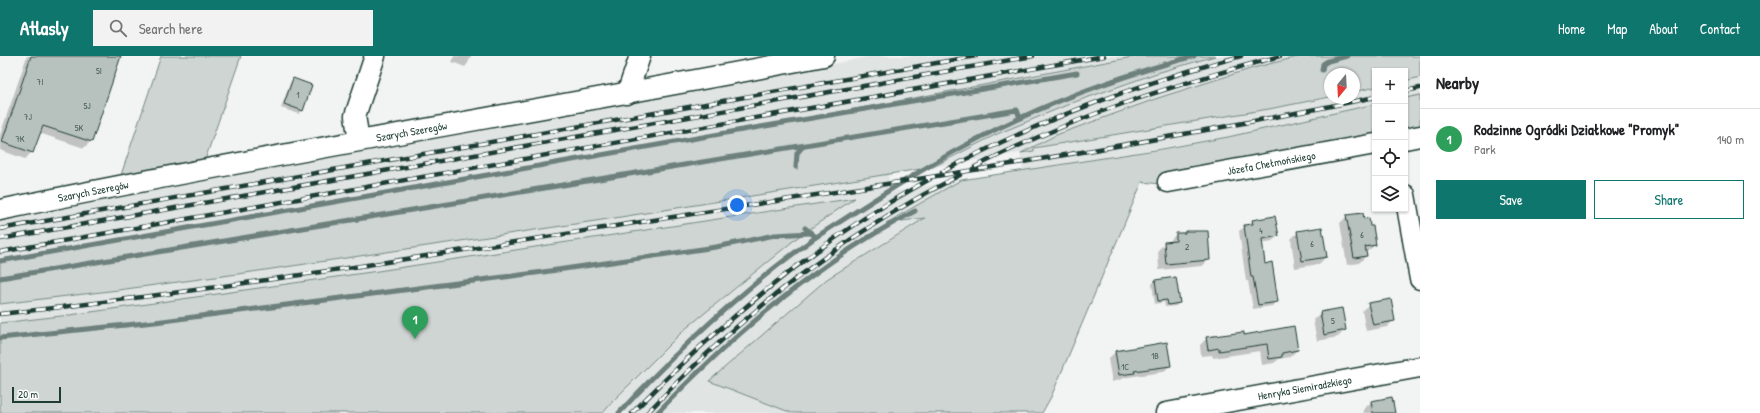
<!DOCTYPE html>
<meta charset="utf-8">
<style>
:root{--surface:#fff;--page:#f2f2f2;--text:#202124;--muted:#757577;--line:#e0e0e0;--accent:#0f766e}
body{margin:0;font-family:"Patrick Hand",sans-serif;background:var(--page);color:var(--text)}
.controls{position:absolute;right:12px;top:12px;display:grid;overflow:hidden;border-radius:0px;box-shadow:0 1px 3px #0004}
.controls button{width:36px;height:36px;display:grid;place-items:center;padding:0;border:0;border-bottom:1px solid var(--line);background:var(--surface);color:var(--text);font:20px sans-serif}
.compass{position:absolute;left:1324px;top:12px;width:36px;height:36px;border-radius:50%;background:var(--surface);box-shadow:0 1px 3px #0004;rotate:198deg}
.scale{position:absolute;left:12px;bottom:10px;width:49px;box-sizing:border-box;padding-left:4px;border:2px solid #1f3d34;border-top:0;font-size:11px;line-height:14px;white-space:nowrap;color:#1f3d34;-webkit-text-stroke:3px #fff;paint-order:stroke}
.you{position:absolute;left:737px;top:149px;width:14px;height:14px;margin:-10px;border:3px solid #fff;border-radius:50%;background:#1a73e8;box-shadow:0 0 0 6px #1a73e833}
.badge{display:grid;place-items:center;width:26px;height:26px;border-radius:50%;background:var(--accent);color:#fff;font-size:13px;font-weight:700}
.pin{position:absolute;translate:-50% -33px;filter:drop-shadow(0 1px 2px #0008)}
.pin::after{content:'';position:absolute;top:21px;width:14px;height:12px;background:inherit;clip-path:polygon(0 0,100% 0,50% 100%)}
.list{margin:0;padding:0;list-style:none}
h2{display:flex;justify-content:space-between;align-items:center;height:52px;margin:0;padding:0 16px;font-size:17px}
h2 small{font-size:13px;font-weight:400;color:var(--muted)}
.list li{display:grid;grid-template-columns:26px 1fr auto;gap:12px;align-items:center;box-sizing:border-box;height:60px;padding:0 16px;border-top:1px solid var(--line)}
.list b{display:block;font-size:15px;white-space:nowrap}
.list p{margin:0;font-size:13px;white-space:nowrap;color:var(--muted)}
.list em{font-size:13px;font-style:normal;color:var(--muted)}
.actions{display:flex;gap:8px;padding:12px 16px}
.actions a{flex:1;padding:9px 0;border:1px solid var(--accent);border-radius:0px;text-align:center;font-size:14px;color:var(--accent)}
.actions .main{background:var(--accent);color:#fff}
.icon{flex:none;width:22px;height:22px;fill:none;stroke:currentColor;stroke-width:2;stroke-linecap:round;stroke-linejoin:round}
.map{position:relative;flex:none;width:1420px;height:357px;overflow:hidden}
header{display:flex;align-items:center;gap:24px;box-sizing:border-box;height:56px;padding:0 20px;background:var(--accent);color:#fff}
header strong{font-size:19px}
nav{display:flex;gap:22px;margin-inline-start:auto;font-size:14px}
.search{width:280px;height:36px;background:var(--page);display:flex;align-items:center;gap:10px;box-sizing:border-box;padding:0 14px;border-radius:0px;color:var(--muted);font-size:15px}
main{display:flex}
aside{flex:1;background:var(--surface)}
.map>svg:first-child{display:block}
.built{fill:#e0e4e3}
.green{fill:#ced5d3;stroke:#768984}
.shadow{fill:#0003}
.lines{fill:none;stroke-linecap:round;stroke-linejoin:round}
.stream{stroke:#6d807b;stroke-width:5}
.building{fill:#b7c1bd;stroke:#1f3d34}
.minor-casing{stroke:#1f3d34;stroke-width:23}
.minor{stroke:#fff;stroke-width:20}
.rail-casing{stroke:#1f3d34;stroke-width:4.5}
.rail{stroke:#fff;stroke-width:3;stroke-dasharray:9;stroke-linecap:butt}
.labels{text-anchor:middle;dominant-baseline:central;stroke-width:4;stroke-linejoin:round;paint-order:stroke}
.number-label{font-size:9px;fill:#455e56}
.street-label{font-size:11px;fill:#1f3d34;stroke:#fff}
</style>
<header>
<strong>Atlasly</strong>
<div class="search"><svg class="icon" aria-label="search" viewBox="0 0 24 24"><circle cx="10" cy="10" r="6"/><path d="M15 15l6 6"/></svg>Search here</div>
<nav><a>Home</a><a>Map</a><a>About</a><a>Contact</a></nav>
</header>
<main>
<div class="map">
<svg width="1420" height="357" viewBox="0 0 1420 357">
<rect width="100%" height="100%" fill="#f2f3f3"/>
<filter id="ink" filterUnits="userSpaceOnUse"><feTurbulence type="fractalNoise" baseFrequency=".025" numOctaves="2"/><feDisplacementMap in="SourceGraphic" scale="8" xChannelSelector="R" yChannelSelector="G"/><feConvolveMatrix kernelMatrix="1 2 1 2 8 2 1 2 1" color-interpolation-filters="sRGB"/></filter>
<g filter="url(#ink)">
<g class="built">
<polygon points="872,0 1138,0 748,73 0,205 0,164 284,110 391,88 408,87 810,13"/>
<polygon points="1215,0 1301,0 1253,12 1158,42 1056,79 1022,96 1034,95 1034,92 1269,53 1330,41 1330,42 1354,42 1354,36 1375,31 1375,48 1228,81 1043,112 1023,115 1020,97 933,111 995,79 1072,47 1157,17"/>
<polygon points="1420,21 1420,39 1405,42 1405,25"/>
<polygon points="888,118 891,136 961,124 887,167 927,161 893,181 827,223 710,325 792,357 603,357 613,345 684,274 798,181 853,142 378,215 70,259 0,267 0,248 118,234 245,217 602,164"/>
</g>
<g class="green">
<polygon points="161,0 241,0 205,104 121,119"/>
<polygon points="1138,0 1215,0 1157,17 1072,47 995,79 933,111 602,164 245,217 118,234 0,248 0,205 748,73"/>
<polygon points="1301,0 1420,0 1420,21 1405,25 1405,15 1375,15 1375,31 1354,36 1354,18 1330,18 1330,41 1269,53 1034,92 1034,95 1021,97 1056,79 1158,42 1253,12"/>
<polygon points="1420,39 1420,71 1405,73 1405,42"/>
<polygon points="1375,48 1375,79 1169,115 1161,128 1142,126 1051,341 1042,357 792,357 709,325 827,223 925,162 886,167 961,124 1162,93 1228,81"/>
<polygon points="855,142 798,181 684,274 613,345 603,357 0,357 0,267 70,259 378,215"/>
</g>
<g class="shadow">
<polygon points="27,0 120,0 91,85 84,92 39,77 32,96 25,103 0,94 0,79"/>
<polygon points="454,0 471,0 468,7 465,11 452,6"/>
<polygon points="293,24 302,54 299,58 281,52 290,27"/>
<polygon points="1347,160 1375,189 1368,195 1365,196 1366,200 1359,207 1347,209 1340,167"/>
<polygon points="1253,165 1278,180 1272,185 1262,187 1264,209 1277,245 1272,250 1253,253 1248,225 1246,225 1239,175"/>
<polygon points="1185,176 1209,203 1202,210 1159,214 1158,194 1165,187 1169,186 1176,178"/>
<polygon points="1298,176 1326,201 1319,208 1295,212 1291,183"/>
<polygon points="1175,222 1179,246 1176,250 1165,251 1164,246 1155,248 1152,228 1155,225"/>
<polygon points="1369,248 1394,264 1387,271 1366,275 1362,255"/>
<polygon points="1341,253 1345,274 1338,281 1317,285 1313,264 1320,257"/>
<polygon points="1243,280 1297,294 1290,301 1279,303 1274,307 1262,309 1260,295 1213,302 1212,299 1201,300 1200,289 1207,282"/>
<polygon points="1166,287 1170,310 1163,316 1128,321 1112,326 1108,303 1115,296"/>
<polygon points="1391,342 1394,357 1364,357 1363,354 1371,346"/>
</g>
<g class="lines">
<g class="stream">
<polyline points="1322,14 1323,8 1328,5 1347,0"/>
<polyline points="796,111 797,97 803,90"/>
<path d="M816,181C882,139 949,94 1020,62C1076,36 1135,16 1194,0"/>
<polyline points="0,205 748,73 1077,17"/>
<polyline points="0,222 1017,54 1020,62"/>
<polyline points="0,282 155,266 543,216 716,191 775,179 810,177"/>
<path d="M619,357C679,292 744,232 816,181L805,172"/>
<path d="M657,357C733,279 817,206 915,155"/>
</g>
</g>
<g class="building">
<polygon points="31,0 121,0 92,86 43,70 33,97 2,86"/>
<polygon points="293,22 312,29 303,55 284,48"/>
<polygon points="1363,157 1364,163 1369,162 1370,170 1373,170 1376,189 1365,191 1367,200 1354,202 1346,159"/>
<polygon points="1275,160 1279,180 1262,183 1265,208 1272,206 1278,246 1258,249 1253,221 1251,221 1244,169 1253,168 1252,164"/>
<polygon points="1322,171 1327,201 1302,205 1297,175"/>
<polygon points="1185,175 1208,175 1210,204 1166,208 1164,186 1176,185 1176,177 1185,177"/>
<polygon points="1176,221 1180,247 1168,249 1167,244 1158,245 1155,224"/>
<polygon points="1391,243 1395,265 1373,269 1368,247"/>
<polygon points="1342,252 1346,274 1324,279 1320,256"/>
<polygon points="1294,270 1298,294 1282,297 1282,301 1269,303 1267,288 1219,295 1219,292 1208,294 1206,281 1244,276 1244,279"/>
<polygon points="1167,286 1171,310 1134,315 1135,317 1119,319 1115,295"/>
<polygon points="1392,341 1395,357 1373,357 1371,345"/>
</g>
<g class="lines">
<defs>
<g id="minor">
<polyline points="627,38 640,0"/>
<polyline points="1405,83 1420,80"/>
<polyline points="359,84 355,60 375,0"/>
<path id="s1" d="M1168,126L1375,88"/>
<polyline points="1405,139 1420,223"/>
<path id="s2" d="M0,154C274,97 549,53 824,0"/>
<path id="s3" d="M1166,357L1420,311"/>
</g>
</defs>
<use href="#minor" class="minor-casing"/>
<use href="#minor" class="minor"/>
<defs>
<g id="rail">
<polyline points="1405,35 1420,32"/>
<path d="M975,111C1074,60 1172,29 1280,0"/>
<path d="M942,116C1037,65 1137,28 1241,0"/>
<polyline points="0,173 976,0"/>
<polyline points="0,183 1033,0"/>
<polyline points="0,196 1104,0"/>
<path d="M0,258C232,233 462,194 692,158C921,123 1149,88 1375,41"/>
<path d="M632,357C721,266 818,184 930,123"/>
<path d="M647,357C737,262 843,179 960,119"/>
</g>
</defs>
<use href="#rail" class="rail-casing"/>
<use href="#rail" class="rail"/>
</g>
</g>
<g class="labels">
<g class="number-label">
<text x="99" y="15">5I</text>
<text x="40" y="26">7I</text>
<text x="298" y="39">1</text>
<text x="87" y="50">5J</text>
<text x="28" y="61">7J</text>
<text x="79" y="72">5K</text>
<text x="20" y="83">7K</text>
<text x="1261" y="175">4</text>
<text x="1362" y="179">6</text>
<text x="1312" y="188">6</text>
<text x="1187" y="191">2</text>
<text x="1333" y="265">5</text>
<text x="1155" y="300">1B</text>
<text x="1125" y="311">1C</text>
</g>
<g class="street-label">
<text stroke="none"><textPath href="#s2" startOffset="419">Szarych Szeregów</textPath></text>
<text stroke="none"><textPath href="#s1" startOffset="105">Józefa Chełmońskiego</textPath></text>
<text stroke="none"><textPath href="#s2" startOffset="95">Szarych Szeregów</textPath></text>
<text stroke="none"><textPath href="#s3" startOffset="141">Henryka Siemiradzkiego</textPath></text>
</g>
</g>
</svg>
<div class="controls">
<button>+</button>
<button>−</button>
<button><svg class="icon" aria-label="locate" viewBox="0 0 24 24"><circle cx="12" cy="12" r="6"/><path d="M12 2v4M12 18v4M2 12h4M18 12h4"/></svg></button>
<button><svg class="icon" aria-label="layers" viewBox="0 0 24 24"><path d="M12 4l9 5-9 5-9-5zM3 14l9 5 9-5"/></svg></button>
</div>
<svg class="compass" viewBox="-18 -18 36 36"><path d="M0-13l5 13h-10z" fill="#e53935"/><path d="M0 13l5-13h-10z" fill="#757577"/></svg>
<div class="scale">20 m</div>
<div class="you"></div>
<div class="pin badge" style="left:415px;top:283px;background:#2e9e5b">1</div>
</div>
<aside>
<h2>Nearby<small></small></h2>
<ul class="list">
<li><span class="badge" style="background:#2e9e5b">1</span><div><b>Rodzinne Ogródki Działkowe &quot;Promyk&quot;</b><p>Park</p></div><em>140 m</em></li>
</ul>
<div class="actions"><a class="main">Save</a><a>Share</a></div>
</aside>
</main>
